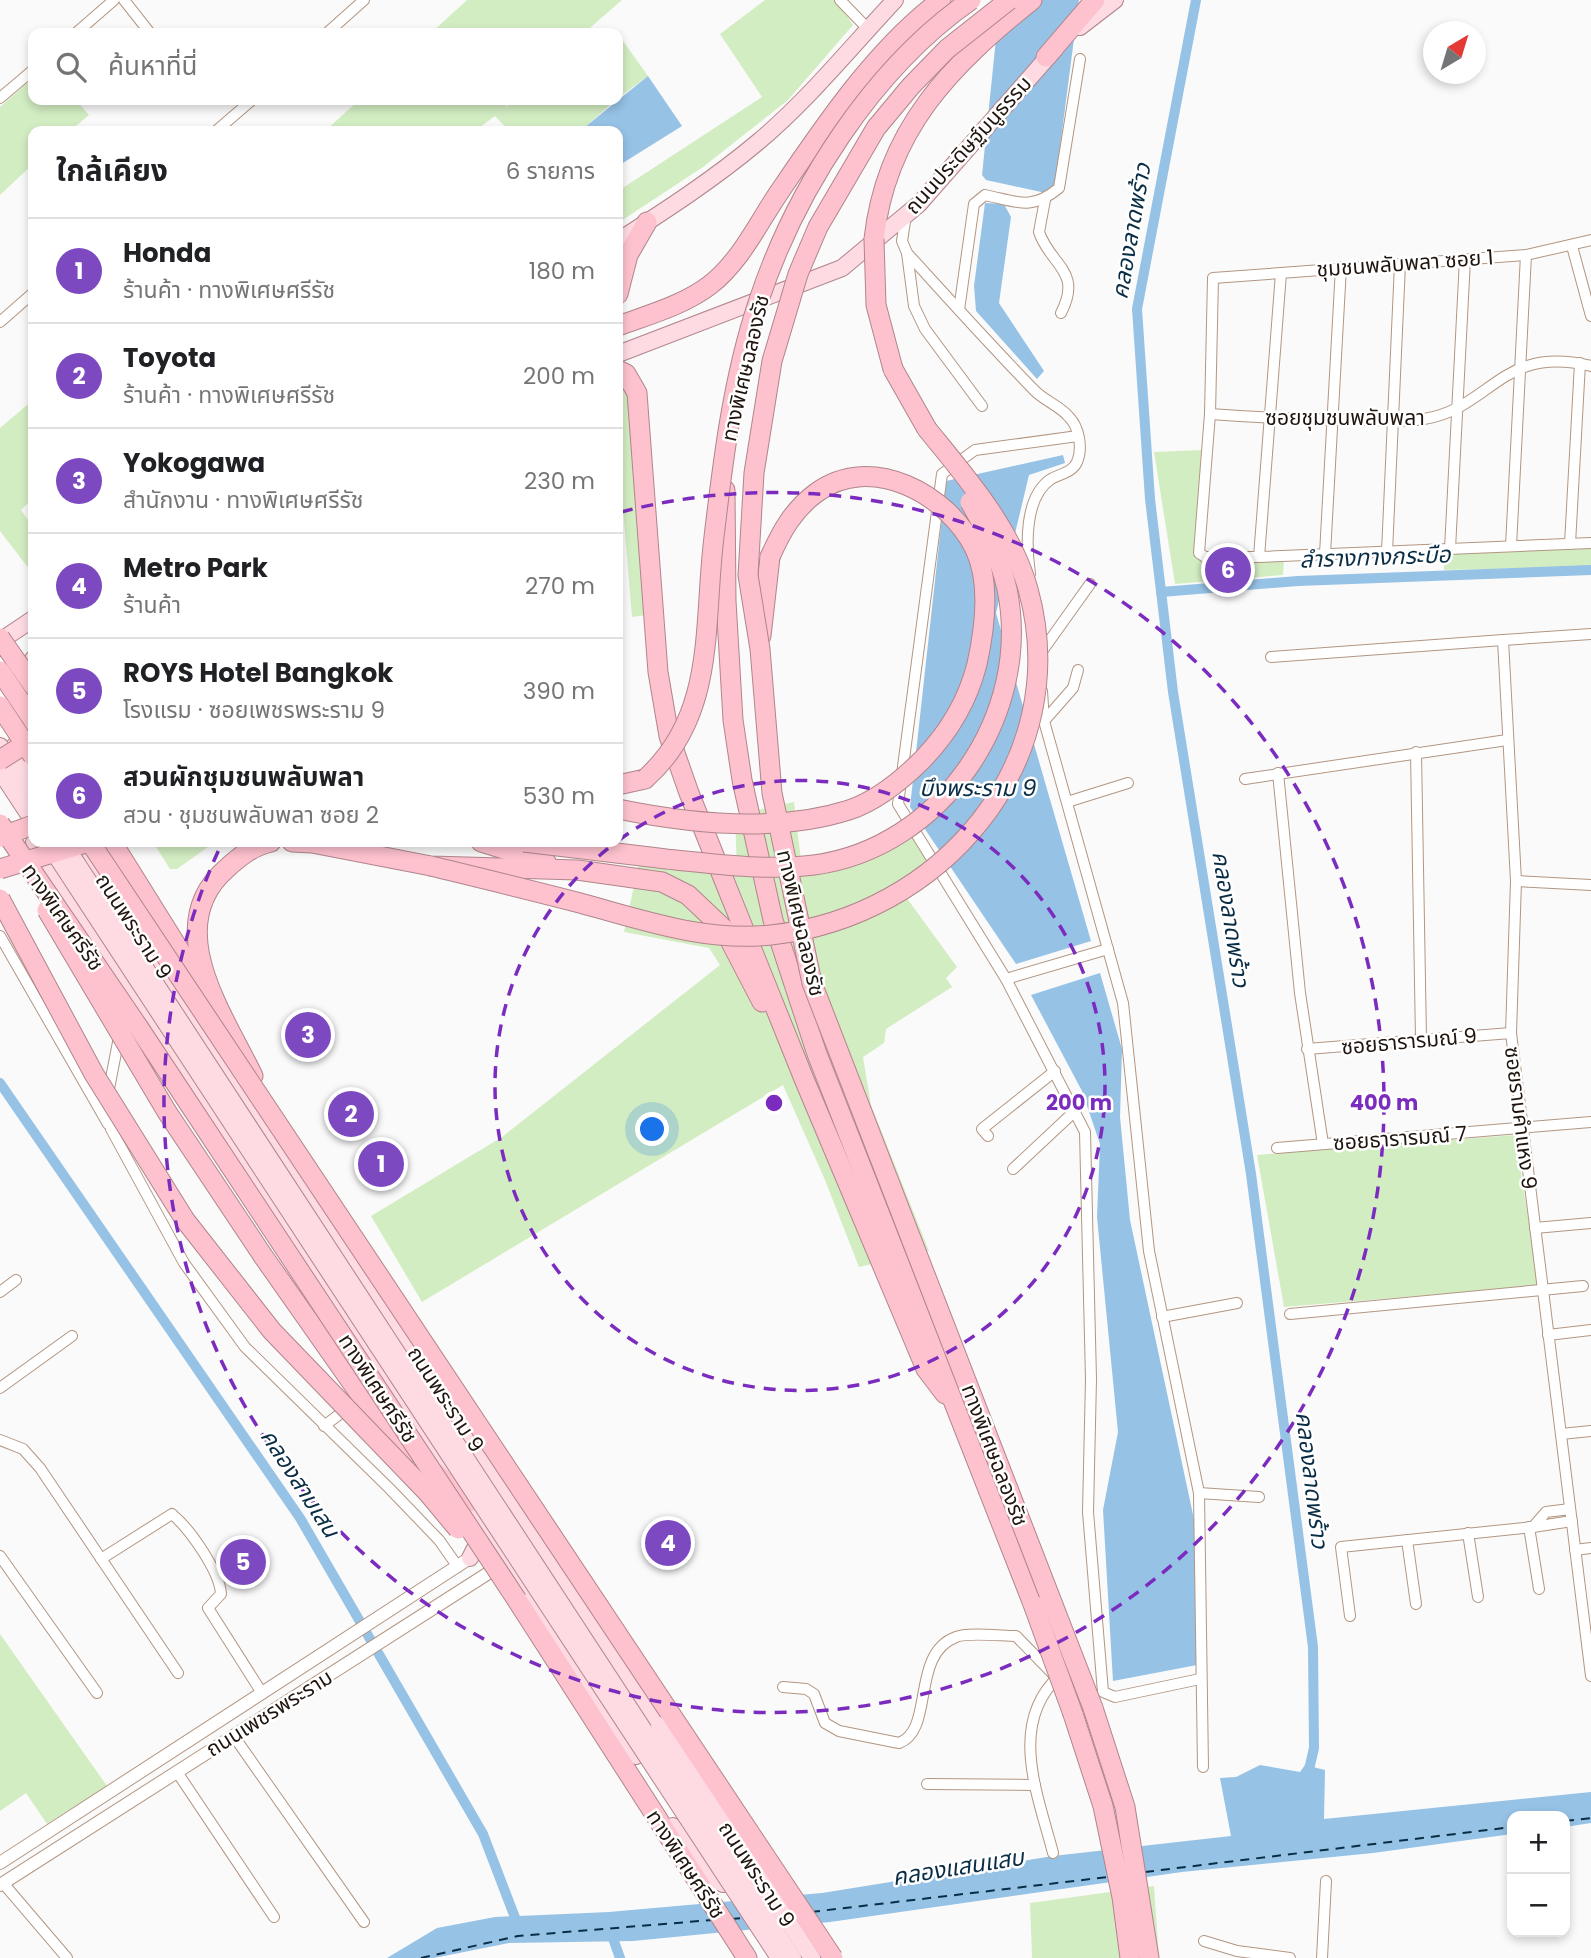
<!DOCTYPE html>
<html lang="th">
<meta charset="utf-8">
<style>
:root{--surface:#fff;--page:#f2f2f2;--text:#202124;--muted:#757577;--line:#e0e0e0;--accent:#7c49c1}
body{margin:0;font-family:Poppins,"Noto Sans Thai",sans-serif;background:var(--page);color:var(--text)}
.controls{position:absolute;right:21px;bottom:21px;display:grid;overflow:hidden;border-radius:14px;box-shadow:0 4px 10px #0003}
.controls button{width:63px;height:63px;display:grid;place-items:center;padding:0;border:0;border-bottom:2px solid var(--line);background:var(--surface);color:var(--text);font:35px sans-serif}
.compass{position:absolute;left:1423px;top:21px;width:63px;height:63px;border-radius:50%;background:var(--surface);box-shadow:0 4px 10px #0003;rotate:38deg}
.you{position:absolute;left:653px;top:1130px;width:24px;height:24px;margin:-18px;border:5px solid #fff;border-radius:50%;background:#1a73e8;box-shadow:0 0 0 10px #1a73e833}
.badge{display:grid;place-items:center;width:46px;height:46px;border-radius:50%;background:var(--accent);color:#fff;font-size:23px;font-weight:700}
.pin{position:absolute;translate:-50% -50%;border:4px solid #fff;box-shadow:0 2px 7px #0006}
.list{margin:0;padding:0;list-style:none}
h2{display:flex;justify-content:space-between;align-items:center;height:91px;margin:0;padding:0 28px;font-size:30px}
h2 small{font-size:23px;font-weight:400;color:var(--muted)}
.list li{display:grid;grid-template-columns:46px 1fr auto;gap:21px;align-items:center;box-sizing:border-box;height:105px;padding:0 28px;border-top:2px solid var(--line)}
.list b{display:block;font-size:26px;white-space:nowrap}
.list p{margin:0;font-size:23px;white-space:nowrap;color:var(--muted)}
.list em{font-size:23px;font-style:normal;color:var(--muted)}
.icon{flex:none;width:38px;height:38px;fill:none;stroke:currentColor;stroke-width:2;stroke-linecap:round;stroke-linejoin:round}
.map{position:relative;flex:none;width:1591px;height:1958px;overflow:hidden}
.search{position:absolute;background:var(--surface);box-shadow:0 4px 10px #0003;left:28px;top:28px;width:595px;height:77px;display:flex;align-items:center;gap:18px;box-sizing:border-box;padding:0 24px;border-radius:14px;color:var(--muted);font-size:26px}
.panel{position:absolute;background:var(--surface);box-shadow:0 4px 10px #0003;left:28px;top:126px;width:595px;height:721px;border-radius:14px}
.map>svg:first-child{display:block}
.green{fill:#d3edc3}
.water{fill:#96c2e6}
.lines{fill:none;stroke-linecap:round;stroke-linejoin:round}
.canal{stroke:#96c2e6;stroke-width:10}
.ferry{stroke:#0a2d46;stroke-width:2;stroke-dasharray:9 7;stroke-linecap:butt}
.minor-casing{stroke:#b29682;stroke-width:12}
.tertiary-casing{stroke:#b29682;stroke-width:14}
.primary-casing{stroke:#b0858b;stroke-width:18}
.motorway-casing{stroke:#b0858b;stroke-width:21}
.minor{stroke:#fff;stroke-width:10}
.tertiary{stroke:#fff;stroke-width:12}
.primary{stroke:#fedae2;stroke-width:16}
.motorway{stroke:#fdc2ce;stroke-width:19}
.primary-bridge-casing{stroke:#b0858b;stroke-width:18;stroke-linecap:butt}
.motorway-bridge-casing{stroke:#b0858b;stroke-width:21;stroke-linecap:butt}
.primary-bridge{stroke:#fedae2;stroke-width:16}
.motorway-bridge{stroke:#fdc2ce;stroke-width:19}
.ring{fill:none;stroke:#7b2cbf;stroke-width:3.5;stroke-dasharray:12 9}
.labels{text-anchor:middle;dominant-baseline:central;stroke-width:5;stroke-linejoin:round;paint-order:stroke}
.street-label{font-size:21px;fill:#20150e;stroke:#fff}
.water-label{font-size:23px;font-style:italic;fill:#0a2d46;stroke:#fff}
.centre{fill:#7b2cbf;stroke:#fff;stroke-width:3.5}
.ring-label{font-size:21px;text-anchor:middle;font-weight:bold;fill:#7b2cbf;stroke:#fff;stroke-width:5;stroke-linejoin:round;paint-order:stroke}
</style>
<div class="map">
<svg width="1591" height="1958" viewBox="0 0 1591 1958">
<rect width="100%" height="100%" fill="#fafafa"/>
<g class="green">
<polygon points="467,0 622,0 584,33 431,33"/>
<polygon points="765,0 836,0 853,25 788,100 703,167 618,223 618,191 762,97 720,34"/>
<polygon points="618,34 648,76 618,98"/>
<polygon points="33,78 33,100 76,100 89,115 70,131 33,131 33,164 0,195 0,107"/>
<polygon points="359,100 512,100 504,108 516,100 616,100 580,131 509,131 495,116 475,131 325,131"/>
<polygon points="618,378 633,398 647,615 632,617 618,449"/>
<polygon points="33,400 33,498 21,510 33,527 33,574 0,531 0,428"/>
<polygon points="1201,450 1196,551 1199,560 1210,565 1284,560 1283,575 1175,584 1154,452"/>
<polygon points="1591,548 1591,567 1444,570 1444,552"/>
<polygon points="794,802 802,869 910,833 938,877 906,897 957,967 946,978 952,987 886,1029 884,1043 863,1057 871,1105 929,1251 859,1267 825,1180 783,1085 422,1302 371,1216 502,1137 720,965 709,948 624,932 639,863 737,874 735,815"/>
<polygon points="153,842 215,842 177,869 170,869"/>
<polygon points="1515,1135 1539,1286 1284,1307 1257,1155"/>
<polygon points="0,1634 107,1786 47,1824 26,1793 0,1811"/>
<polygon points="1154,1886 1159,1958 1032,1958 1030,1903"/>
</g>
<g class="water">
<polygon points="1000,0 1079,0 1055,186 1046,193 986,180 982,175"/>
<polygon points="648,76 682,126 618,166 618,131 580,131"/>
<polygon points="985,203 1004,204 1011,217 999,303 1044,371 1037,379 976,311 974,286"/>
<polygon points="1063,455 1065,463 1029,475 996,613 1091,941 1016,964 910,807 946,481"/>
<polygon points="1100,973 1122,1049 1120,1117 1130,1220 1195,1524 1197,1665 1113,1681 1103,1510 1118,1432 1097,1217 1100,1144 1082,1091 1031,995"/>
<polygon points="1260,1765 1300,1772 1305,1765 1325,1770 1324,1819 1591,1792 1591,1823 1565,1827 1565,1816 1512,1816 1512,1834 1373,1853 1182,1872 830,1922 633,1941 509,1943 434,1958 387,1958 437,1928 495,1917 609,1912 822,1893 1053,1856 1231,1836 1220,1778 1236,1777"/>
</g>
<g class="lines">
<g class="canal">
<polyline points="1196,0 1137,309 1150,499 1173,692 1251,1174 1313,1647 1314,1748 1307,1778"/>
<polyline points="1161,592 1298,581 1591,570"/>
<polyline points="0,1083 300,1518 483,1834 519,1928"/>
<polyline points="610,1930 620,1958"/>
</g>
<g class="ferry">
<polyline points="1565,1821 1591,1818"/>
<polyline points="1145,1872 1512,1827"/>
<polyline points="811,1912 1108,1877"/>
<polyline points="731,1919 743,1918"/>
<polyline points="421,1958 518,1936 712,1920"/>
</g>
<defs>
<g id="minor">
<polyline points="124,0 150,33"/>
<polyline points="840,0 868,29"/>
<polyline points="76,33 114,0"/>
<polyline points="327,33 364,0"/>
<polyline points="0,98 33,70"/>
<polyline points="216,131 252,100"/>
<path d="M1045,200L1039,232C1050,265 1083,271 1061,313"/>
<path d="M906,215L902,241L907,253C949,299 991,346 1035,391C1045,401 1060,406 1069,417C1079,427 1083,448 1077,462C1073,472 1060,474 1051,479C1024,497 1026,546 1030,574"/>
<polyline points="1591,240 1526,255 1213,278 1210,414 1199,553 1205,557 1259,557 1591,543"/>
<polyline points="1572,246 1591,316"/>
<polyline points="907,253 914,306 925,329 982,406"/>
<path d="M959,310L974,204L985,195C1018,202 1031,211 1059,188L1080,59"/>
<polyline points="0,322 33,293"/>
<path d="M1210,414C1263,418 1316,420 1370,420C1388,420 1407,422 1424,419C1492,408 1501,344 1591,366"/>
<polyline points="1078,436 975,450 942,474 898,804 1006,979 1085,1132 1091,1379 1088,1512 1103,1692 1115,1697 1200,1679"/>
<polyline points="1570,544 1580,363"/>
<polyline points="1511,546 1526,255"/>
<polyline points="1450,549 1465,259"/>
<polyline points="1387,552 1400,264"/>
<polyline points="1325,554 1341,267"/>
<polyline points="1259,557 1281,273"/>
<polyline points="1503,640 1591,634"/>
<polyline points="1040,654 1090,584"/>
<polyline points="1271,657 1503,640 1516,881 1511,1033 1591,1676"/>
<polyline points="1042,691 1044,721 1123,1003 1149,1251 1199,1493"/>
<polyline points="1044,721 1073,688 1078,670"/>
<polyline points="1416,752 1421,1039"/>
<polyline points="1278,773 1300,993 1323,1144"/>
<polyline points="1245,779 1507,740"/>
<polyline points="1067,802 1128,783"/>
<polyline points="1516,881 1591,885"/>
<polyline points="0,936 108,1124"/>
<polyline points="1006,979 1108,949"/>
<polyline points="120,1032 107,1099 111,1129 184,1263 245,1347 389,1488 439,1540 458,1567"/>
<polyline points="1307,1049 1511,1033"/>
<polyline points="988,1136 982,1129 1055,1071"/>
<polyline points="1277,1148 1591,1122"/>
<polyline points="1013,1169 1075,1111"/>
<polyline points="1535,1228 1591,1223"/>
<polyline points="0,1292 16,1280"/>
<polyline points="1290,1314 1583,1286"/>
<polyline points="1162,1317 1237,1303"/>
<polyline points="1548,1335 1591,1330"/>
<polyline points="0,1388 72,1336"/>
<polyline points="324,1426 349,1407"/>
<polyline points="1561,1434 1591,1431"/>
<polyline points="0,1440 23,1449 40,1468 178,1673"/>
<polyline points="1570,1509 1546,1512 1533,1527 1572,1521"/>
<polyline points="1529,1527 1539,1589"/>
<polyline points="1468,1533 1478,1597"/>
<polyline points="1407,1540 1416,1604"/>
<polyline points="1575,1550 1591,1548"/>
<polyline points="0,1556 97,1693"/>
<path d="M101,1559L172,1514C190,1529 220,1572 221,1594L208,1608L262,1693"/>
<polyline points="1350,1616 1341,1547 1533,1527"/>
<path d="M783,1687L806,1689L814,1694L825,1723L839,1731L899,1743C935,1730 910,1654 956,1637C968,1632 1002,1636 1016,1636L1055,1676"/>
<polyline points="233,1735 364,1922"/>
<polyline points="1203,1767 1199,1493 1259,1497"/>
<polyline points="177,1772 274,1917"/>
<polyline points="927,1784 1035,1785"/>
<path d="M1053,1853C1038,1795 1007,1723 1060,1675"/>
<polyline points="3,1883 67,1958"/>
<polyline points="1204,1941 1237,1951 1290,1958"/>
<polyline points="1322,1958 1326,1881"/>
</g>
<g id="tertiary">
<polyline points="0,1863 476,1554"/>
<polyline points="0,1885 501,1565"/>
</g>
<g id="primary">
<polyline points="1080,27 1115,0"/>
<path d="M618,241C666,210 714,179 758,142C808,100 850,48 895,0"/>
<polyline points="618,354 842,268 919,204 1055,49"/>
<polyline points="0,641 33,619"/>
<polyline points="25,686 33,659"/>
<polyline points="15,745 33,773"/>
<polyline points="0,746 33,797"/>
<polyline points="0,771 33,821"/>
<polyline points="34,842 636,1756"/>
<polyline points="78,842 659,1725"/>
<polyline points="470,1558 483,1532"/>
<polyline points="673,1826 706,1875 723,1884 737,1879"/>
</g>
<g id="motorway">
<polyline points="1046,57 1095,0"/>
<path d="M874,239C886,130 950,66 1032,0"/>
<polyline points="618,294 628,255 647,222"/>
<path d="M618,326C648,315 684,305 710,285C741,261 758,223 780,191C825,125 876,49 941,0"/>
<polyline points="893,369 927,429"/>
<polyline points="618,370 626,374 637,393 658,672 669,736 689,793 804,1079 926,1369 945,1394"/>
<polyline points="725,490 726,601 733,720 742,780 773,920 817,1054 1033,1604"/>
<polyline points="761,636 770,557"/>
<polyline points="618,785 645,779"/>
<polyline points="112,842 200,983"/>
<polyline points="292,842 312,843 431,866 577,870 662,882 688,895 724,929 762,1002"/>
<polyline points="481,842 546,862"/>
<path d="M253,1076C224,1015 160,927 226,869C240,856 253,846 271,842"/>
<polyline points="263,1256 362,1397 414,1452"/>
<polyline points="436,1473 469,1502"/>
<polyline points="517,1600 747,1958"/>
<polyline points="1093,1708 1125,1807 1149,1958"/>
<polyline points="1073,1714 1103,1806 1122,1897 1130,1958"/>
</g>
</defs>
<use href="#minor" class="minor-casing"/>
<use href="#tertiary" class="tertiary-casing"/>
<use href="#primary" class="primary-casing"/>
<use href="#motorway" class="motorway-casing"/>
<use href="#minor" class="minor"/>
<use href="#tertiary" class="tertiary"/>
<use href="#primary" class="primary"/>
<use href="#motorway" class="motorway"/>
<defs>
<g id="primary-bridge">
<polyline points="47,842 779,1958"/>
<polyline points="63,842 793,1958"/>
<polyline points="659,1725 812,1958"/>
</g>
<g id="motorway-bridge">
<polyline points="1009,0 947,49 911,86 876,128 818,227 798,274 772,361 754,473 748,575 760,649 772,793 812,983 1093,1708"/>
<polyline points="874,239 876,305 893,369"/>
<polyline points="0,638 33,685"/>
<polyline points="0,671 33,720"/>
<polyline points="0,706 33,756"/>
<polyline points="0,760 33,739"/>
<path d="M645,779C717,715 703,624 714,537C723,460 733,378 758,303C795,190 872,69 971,0"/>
<path d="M618,809C691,824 777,833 849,810C876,801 903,779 923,759C949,732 968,700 977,664C985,628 991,583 975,549C948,494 871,452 816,493C793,510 781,532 770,557"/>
<polyline points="0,824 139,1028 517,1600"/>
<polyline points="0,837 33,825"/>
<polyline points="90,842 833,1958"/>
<path d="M524,842C572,848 619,853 666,859C715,864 764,871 814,865C941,848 1033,715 1007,589C1000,557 986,530 970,502"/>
<path d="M431,866C480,878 530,890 580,903C643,920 705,942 771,935C941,917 1076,761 1028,589C1011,528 966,477 927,429"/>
<polyline points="0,869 89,842"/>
<polyline points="0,899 94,1074 185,1220 272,1331 428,1493 458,1529"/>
<polyline points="47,910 167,1112 263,1256"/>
<polyline points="1033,1604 1073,1714"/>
</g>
</defs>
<use href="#primary-bridge" class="primary-bridge-casing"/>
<use href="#motorway-bridge" class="motorway-bridge-casing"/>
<use href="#primary-bridge" class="primary-bridge"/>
<use href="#motorway-bridge" class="motorway-bridge"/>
</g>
<g class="ring">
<path d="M619 840A305 305 0 1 1 615 843"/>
<path d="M621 512A610 610 0 1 1 221 845"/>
</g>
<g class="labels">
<g class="street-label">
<text transform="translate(968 145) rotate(-48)">ถนนประดิษฐ์มนูธรรม</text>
<text transform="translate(1405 263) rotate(-4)">ชุมชนพลับพลา ซอย 1</text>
<text transform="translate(745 368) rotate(-77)">ทางพิเศษฉลองรัช</text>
<text x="1345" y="417">ซอยชุมชนพลับพลา</text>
<text transform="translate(63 917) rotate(55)">ทางพิเศษศรีรัช</text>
<text transform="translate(801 923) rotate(77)">ทางพิเศษฉลองรัช</text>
<text transform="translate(134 926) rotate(57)">ถนนพระราม 9</text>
<text transform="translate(1409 1041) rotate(-5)">ซอยธารารมณ์ 9</text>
<text transform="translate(1521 1118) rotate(83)">ซอยรามคำแหง 9</text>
<text transform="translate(1400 1138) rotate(-4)">ซอยธารารมณ์ 7</text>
<text transform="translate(378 1388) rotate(57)">ทางพิเศษศรีรัช</text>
<text transform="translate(446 1399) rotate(57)">ถนนพระราม 9</text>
<text transform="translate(995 1455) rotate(69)">ทางพิเศษฉลองรัช</text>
<text transform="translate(269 1713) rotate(-32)">ถนนเพชรพระราม</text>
<text transform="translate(686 1864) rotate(57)">ทางพิเศษศรีรัช</text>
<text transform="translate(757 1874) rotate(57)">ถนนพระราม 9</text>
</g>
<g class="water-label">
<text transform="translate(1131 231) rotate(-80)">คลองลาดพร้าว</text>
<text transform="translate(1375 557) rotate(-2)">ลำรางทางกระบือ</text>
<text x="978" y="788">บึงพระราม 9</text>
<text transform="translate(1231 919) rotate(81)">คลองลาดพร้าว</text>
<text transform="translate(1312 1480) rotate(83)">คลองลาดพร้าว</text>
<text transform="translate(300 1483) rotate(57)">คลองสามเสน</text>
<text transform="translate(958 1867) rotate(-9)">คลองแสนแสบ</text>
</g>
</g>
<circle cx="774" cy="1103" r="10" class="centre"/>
<g class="ring-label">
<text x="1079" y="1110">200 m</text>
<text x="1384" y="1110">400 m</text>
</g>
</svg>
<div class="controls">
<button>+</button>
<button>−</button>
</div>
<svg class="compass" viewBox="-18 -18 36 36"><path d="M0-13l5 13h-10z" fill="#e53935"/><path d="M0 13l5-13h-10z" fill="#757577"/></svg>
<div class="you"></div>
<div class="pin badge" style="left:381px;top:1164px">1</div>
<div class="pin badge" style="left:351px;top:1114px">2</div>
<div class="pin badge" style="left:308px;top:1035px">3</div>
<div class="pin badge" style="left:668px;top:1543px">4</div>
<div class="pin badge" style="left:243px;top:1562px">5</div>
<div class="pin badge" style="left:1228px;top:570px">6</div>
<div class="search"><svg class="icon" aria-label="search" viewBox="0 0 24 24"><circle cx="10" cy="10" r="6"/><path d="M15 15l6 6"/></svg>ค้นหาที่นี่</div>
<section class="panel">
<h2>ใกล้เคียง<small>6 รายการ</small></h2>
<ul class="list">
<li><span class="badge">1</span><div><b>Honda</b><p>ร้านค้า · ทางพิเศษศรีรัช</p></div><em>180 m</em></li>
<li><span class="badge">2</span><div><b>Toyota</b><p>ร้านค้า · ทางพิเศษศรีรัช</p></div><em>200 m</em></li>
<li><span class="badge">3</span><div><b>Yokogawa</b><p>สำนักงาน · ทางพิเศษศรีรัช</p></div><em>230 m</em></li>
<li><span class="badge">4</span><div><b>Metro Park</b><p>ร้านค้า</p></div><em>270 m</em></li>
<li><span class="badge">5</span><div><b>ROYS Hotel Bangkok</b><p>โรงแรม · ซอยเพชรพระราม 9</p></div><em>390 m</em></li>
<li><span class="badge">6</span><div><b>สวนผักชุมชนพลับพลา</b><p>สวน · ชุมชนพลับพลา ซอย 2</p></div><em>530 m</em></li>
</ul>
</section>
</div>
